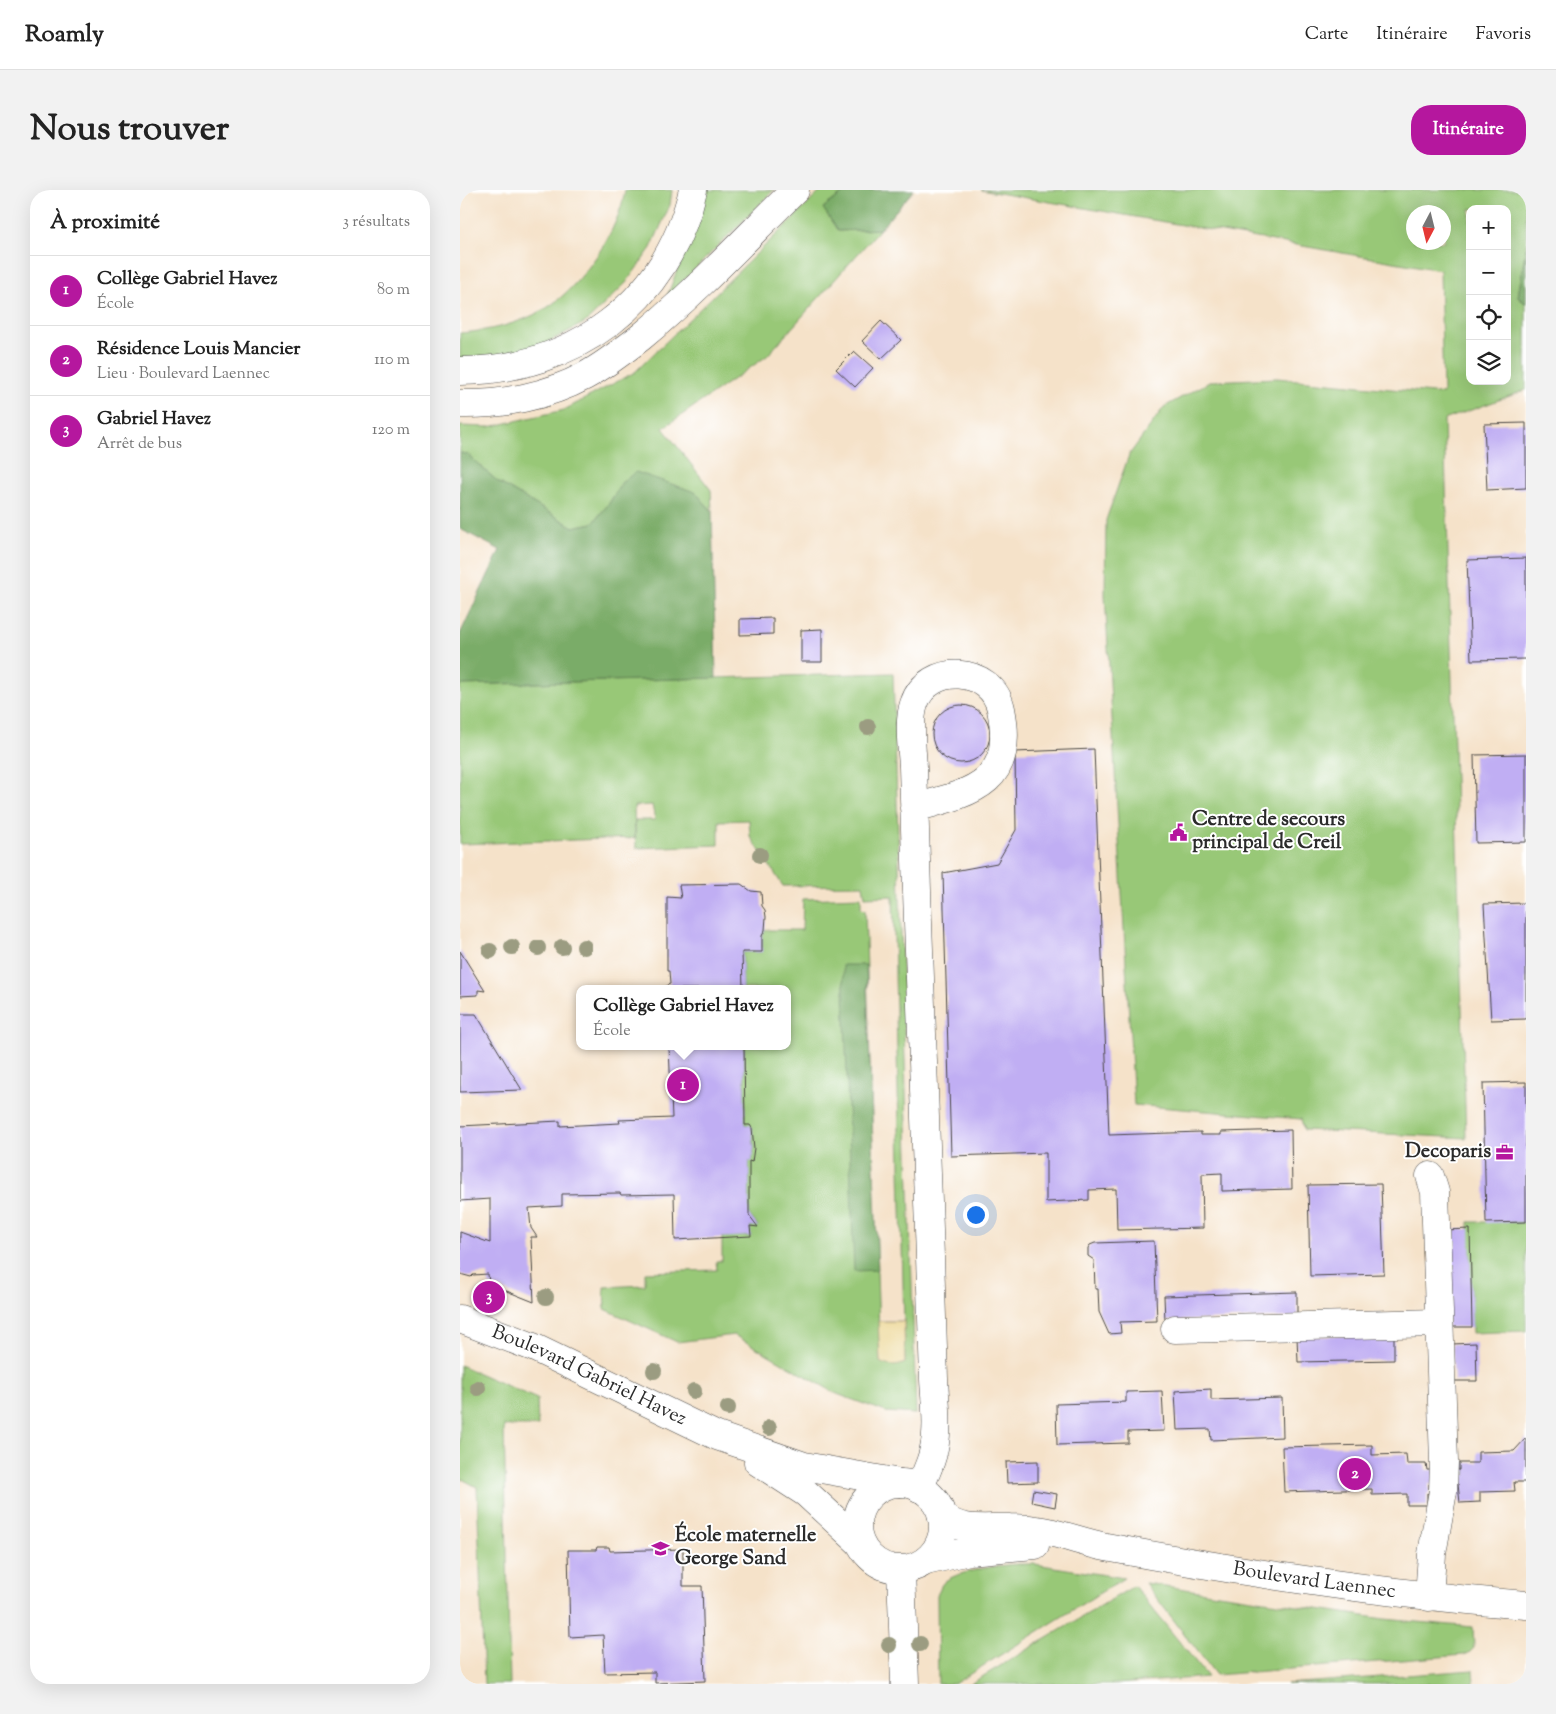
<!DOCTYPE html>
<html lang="fr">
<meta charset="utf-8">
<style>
:root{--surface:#fff;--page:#f2f2f2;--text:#222;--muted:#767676;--line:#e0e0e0;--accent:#b5179e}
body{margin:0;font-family:"Sorts Mill Goudy",serif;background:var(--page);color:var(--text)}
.controls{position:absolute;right:15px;top:15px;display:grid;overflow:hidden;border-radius:10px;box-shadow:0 5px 20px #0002}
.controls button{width:45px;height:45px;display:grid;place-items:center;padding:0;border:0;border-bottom:1px solid var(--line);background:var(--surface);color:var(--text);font:25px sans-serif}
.compass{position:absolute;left:946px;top:15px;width:45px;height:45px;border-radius:50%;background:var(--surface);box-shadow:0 5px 20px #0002;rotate:187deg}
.you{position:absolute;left:515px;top:1024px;width:18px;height:18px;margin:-12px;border:4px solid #fff;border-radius:50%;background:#1a73e8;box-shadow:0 0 0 8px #1a73e833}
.badge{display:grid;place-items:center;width:32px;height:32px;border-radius:50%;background:var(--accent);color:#fff;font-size:16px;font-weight:700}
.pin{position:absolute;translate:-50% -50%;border:2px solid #fff;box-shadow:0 1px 5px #0006}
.popup{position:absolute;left:116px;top:795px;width:215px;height:65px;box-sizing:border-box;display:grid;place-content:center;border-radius:10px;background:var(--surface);filter:drop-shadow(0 1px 4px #0005);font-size:16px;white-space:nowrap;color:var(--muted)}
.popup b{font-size:19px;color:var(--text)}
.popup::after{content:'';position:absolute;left:50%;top:100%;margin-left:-10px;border:10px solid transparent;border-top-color:var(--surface)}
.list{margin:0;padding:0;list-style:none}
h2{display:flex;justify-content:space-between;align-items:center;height:65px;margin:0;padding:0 20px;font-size:21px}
h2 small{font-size:16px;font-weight:400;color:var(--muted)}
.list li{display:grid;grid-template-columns:32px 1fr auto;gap:15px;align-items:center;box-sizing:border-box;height:70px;padding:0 20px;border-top:1px solid var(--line)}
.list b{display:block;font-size:19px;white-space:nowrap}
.list p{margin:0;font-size:16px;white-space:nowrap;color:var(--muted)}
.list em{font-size:16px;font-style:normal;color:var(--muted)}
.icon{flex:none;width:28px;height:28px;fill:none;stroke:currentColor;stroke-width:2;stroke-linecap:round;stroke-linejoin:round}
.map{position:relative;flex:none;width:1066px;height:1494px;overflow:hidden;border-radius:20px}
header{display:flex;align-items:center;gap:30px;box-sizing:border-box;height:70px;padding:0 25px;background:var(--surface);border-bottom:1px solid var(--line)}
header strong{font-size:24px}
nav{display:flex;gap:28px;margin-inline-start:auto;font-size:18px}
.intro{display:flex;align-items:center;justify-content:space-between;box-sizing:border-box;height:120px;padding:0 30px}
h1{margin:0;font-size:35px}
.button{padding:12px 22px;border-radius:20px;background:var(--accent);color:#fff;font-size:18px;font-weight:700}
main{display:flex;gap:30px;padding:0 30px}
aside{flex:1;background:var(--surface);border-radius:20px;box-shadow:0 5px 20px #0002}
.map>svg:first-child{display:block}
.green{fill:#98c877;stroke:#627a51;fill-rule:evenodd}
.forest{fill:#7aac68;stroke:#526c4a}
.sand{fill:#eeda9e;stroke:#8c8264}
.building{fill:#c0aef3}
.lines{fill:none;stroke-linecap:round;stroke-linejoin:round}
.minor-casing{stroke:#494643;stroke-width:29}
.major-casing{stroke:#494643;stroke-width:29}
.minor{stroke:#fff;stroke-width:28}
.major{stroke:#fff;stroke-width:28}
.tree{fill:#9b9c81}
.labels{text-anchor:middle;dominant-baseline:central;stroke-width:4;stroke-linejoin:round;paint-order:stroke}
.poi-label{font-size:20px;font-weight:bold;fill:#2b2b2b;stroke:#fff;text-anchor:start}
.street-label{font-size:20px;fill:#2b2b2b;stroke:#fff}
</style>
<header>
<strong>Roamly</strong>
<nav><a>Carte</a><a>Itinéraire</a><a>Favoris</a></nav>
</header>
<div class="intro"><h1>Nous trouver</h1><a class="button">Itinéraire</a></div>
<main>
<aside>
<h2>À proximité<small>3 résultats</small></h2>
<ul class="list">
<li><span class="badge">1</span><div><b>Collège Gabriel Havez</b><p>École</p></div><em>80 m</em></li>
<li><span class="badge">2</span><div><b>Résidence Louis Mancier</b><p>Lieu · Boulevard Laennec</p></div><em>110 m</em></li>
<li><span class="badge">3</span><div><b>Gabriel Havez</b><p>Arrêt de bus</p></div><em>120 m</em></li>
</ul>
</aside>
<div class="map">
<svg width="1066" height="1494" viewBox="0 0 1066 1494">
<rect width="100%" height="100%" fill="#fff"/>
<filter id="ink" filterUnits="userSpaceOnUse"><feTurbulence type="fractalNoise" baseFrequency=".02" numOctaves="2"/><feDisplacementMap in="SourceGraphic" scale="10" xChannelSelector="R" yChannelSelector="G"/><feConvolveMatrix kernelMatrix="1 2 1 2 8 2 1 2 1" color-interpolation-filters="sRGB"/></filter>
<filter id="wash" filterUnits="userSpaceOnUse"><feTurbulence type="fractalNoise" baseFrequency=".0096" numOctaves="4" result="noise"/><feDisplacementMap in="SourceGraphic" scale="20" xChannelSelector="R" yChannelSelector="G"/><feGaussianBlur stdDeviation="1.12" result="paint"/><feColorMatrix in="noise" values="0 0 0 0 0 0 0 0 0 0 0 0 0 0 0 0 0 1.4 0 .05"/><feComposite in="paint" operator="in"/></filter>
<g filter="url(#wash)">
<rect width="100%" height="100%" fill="#f5e2c9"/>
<g class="green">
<path d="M165,0H212L210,15L191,58L166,93L126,132L77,158L18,170L0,169V143C29,141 59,134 85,119C121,97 159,41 165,0Z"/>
<polygon points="242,0 314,0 207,107 230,44"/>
<polygon points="362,0 387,0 363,18 378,41 420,39 307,166 203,238 251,300 252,321 235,302 162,292 150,312 133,333 113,337 38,292 7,264 0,263 0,236 29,237 104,220 175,182"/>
<path d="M521,0H1063L1066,5V57L1058,107L1066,114V200L984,230L1006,948L844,940L841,929L674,915L645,405L646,330L669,265L704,217L751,191L817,188L983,204L980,80ZM1010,19H1047V191H1010ZM954,22H984V52H954Z"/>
<polygon points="433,483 456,1224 426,1222 377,1204 274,1145 217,1152 145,1119 144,1097 185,1095 185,1082 257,1080 256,1071 262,1071 262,1047 291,1046 290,1036 298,1036 289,1025 289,971 292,971 294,958 292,938 290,935 285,935 284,856 327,856 327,799 283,799 282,762 302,762 302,746 305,740 342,740 343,709 401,707 401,719 405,720 420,1172 445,1173 433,706 405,707 403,695 323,696 290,646 289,630 259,631 259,655 176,658 175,630 195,630 192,615 174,616 175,648 0,654 0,495"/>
<polygon points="1009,1032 1066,1032 1066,1141 1012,1143"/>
<polygon points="0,1175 77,1209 78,1236 44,1236 50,1494 24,1494 17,1297 2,1289 0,1291"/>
<path d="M558,1374H575L664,1388L494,1494H478L477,1406C479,1401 480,1396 484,1392C497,1381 540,1375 558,1374Z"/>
<polygon points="685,1393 924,1429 1013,1437 1014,1458 1009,1463 1004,1465 756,1485"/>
<polygon points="674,1396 748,1487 656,1494 510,1494"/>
<polygon points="1013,1480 1014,1494 827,1494"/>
</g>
<g class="forest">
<polygon points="387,0 454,0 420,39 378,41 363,18"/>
<polygon points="1066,57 1066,114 1058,107"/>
<polygon points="0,263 7,264 38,292 113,337 133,333 150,312 162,292 176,282 235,302 252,321 256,488 0,495 0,444 40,360 0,339"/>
<polygon points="383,775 406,775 418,1080 394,1081"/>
</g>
<path class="sand" d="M418,1131H444L445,1173C437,1177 428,1177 420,1172Z"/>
<g id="blocks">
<g class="building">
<polygon points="421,131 441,150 421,169 402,151"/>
<polygon points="394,161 413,178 395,197 376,179"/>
<polygon points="1066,233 1066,298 1027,300 1024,234"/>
<polygon points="1066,368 1066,469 1011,470 1007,370"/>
<polygon points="313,428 313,444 280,445 280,429"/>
<polygon points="362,439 362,472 341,472 341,440"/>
<circle cx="501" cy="544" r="29"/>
<polygon points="634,559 649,945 741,942 741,945 761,945 761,942 831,940 832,999 762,1001 762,983 742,984 743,1038 657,1040 656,999 629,1000 629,1010 586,1012 586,963 491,966 483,683 537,673 556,640 555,562"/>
<polygon points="1066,564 1066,652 1016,653 1014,565"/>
<polygon points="281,694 291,701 301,702 302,716 305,720 306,727 305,740 302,746 302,762 282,762 283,799 207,799 207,795 210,794 209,781 207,781 207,707 221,708 219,695"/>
<polygon points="1066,713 1066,829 1031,830 1024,714"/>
<polygon points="0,761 25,801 18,800 18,805 0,806"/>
<polygon points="0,824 16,824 62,900 0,902"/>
<polygon points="209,856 284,856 285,935 290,935 292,938 294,958 292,972 289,971 289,1025 298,1037 290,1036 291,1046 215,1050 214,1004 161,1005 160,1003 102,1004 102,1016 69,1018 71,1038 77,1047 71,1047 74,1112 29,1094 28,1084 13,1085 11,1087 0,1084 0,1042 30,1053 30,1009 0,1011 0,936 100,931 100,936 160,933 159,930 212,928"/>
<polygon points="1066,892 1066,1032 1026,1033 1023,893"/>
<polygon points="921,994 924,1084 850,1086 848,995"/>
<polygon points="1010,1039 1012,1137 988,1137 985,1040"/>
<polygon points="694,1051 697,1131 660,1132 661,1143 649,1144 639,1122 638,1099 635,1099 634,1070 628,1066 628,1058 630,1055 635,1053"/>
<polygon points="837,1102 837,1127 705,1131 704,1106"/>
<polygon points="934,1145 934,1170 838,1172 837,1147"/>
<polygon points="1016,1153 1017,1191 994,1191 992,1154"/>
<polygon points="751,1199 751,1210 822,1208 823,1247 751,1250 750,1239 717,1240 715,1201"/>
<polygon points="702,1201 704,1241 668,1242 668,1253 597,1255 596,1214 666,1212 666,1202"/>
<polygon points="1066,1248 1066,1292 1054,1292 1055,1301 1020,1302 1020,1312 1000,1313 998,1294 969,1294 969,1304 967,1303 967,1315 947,1315 947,1304 912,1305 912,1299 824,1302 822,1257 912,1255 912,1265 946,1264 947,1274 966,1274 967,1280 999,1280 999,1273 1018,1273 1018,1262 1054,1261"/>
<polygon points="578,1271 578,1292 547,1293 546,1272"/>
<polygon points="573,1300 597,1304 595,1317 571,1312"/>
<polygon points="137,1357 149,1357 150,1361 223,1359 223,1396 242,1396 245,1491 195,1493 195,1482 145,1483 143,1445 110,1447 108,1360 136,1360"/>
</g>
</g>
</g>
<g filter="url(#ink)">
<use href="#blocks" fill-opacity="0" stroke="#494643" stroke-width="1"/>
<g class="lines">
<defs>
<g id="minor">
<path d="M454,618C514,602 556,593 541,519C532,476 468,472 454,514C448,531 452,559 453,577C455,629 456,680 458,732C462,843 466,955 470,1067C471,1108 473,1148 474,1189C475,1212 479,1236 474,1258C472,1272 465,1285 459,1298"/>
<path id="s1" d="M0,1129L73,1157L257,1246L344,1276L440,1293"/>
<polyline points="715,1139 979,1133"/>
<polyline points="298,1272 346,1303 399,1352"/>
<circle cx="440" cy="1336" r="43"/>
<path id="s2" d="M482,1326C502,1343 525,1337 550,1338C561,1338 573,1339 584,1341C605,1345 625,1353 646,1357C785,1383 925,1404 1066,1415"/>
<polyline points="466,1371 509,1361 575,1355"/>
<polyline points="441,1380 445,1494"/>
<polyline points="969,1407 972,1364 983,1301 984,1272 975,1002 970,986"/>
</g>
<g id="major">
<path d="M0,181C114,180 207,113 233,0"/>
<path d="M0,214C41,215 88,206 125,186C145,175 163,161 181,147C236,102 284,50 335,0"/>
</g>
</defs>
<use href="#minor" class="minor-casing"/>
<use href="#major" class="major-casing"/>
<use href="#minor" class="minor"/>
<use href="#major" class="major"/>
</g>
<g class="tree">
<circle cx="408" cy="537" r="8"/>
<circle cx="300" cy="665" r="8"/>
<circle cx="52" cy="757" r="8"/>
<circle cx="102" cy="757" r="8"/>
<circle cx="124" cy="757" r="8"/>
<circle cx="78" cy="758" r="8"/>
<circle cx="30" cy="761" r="8"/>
<circle cx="86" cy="1107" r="8"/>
<circle cx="194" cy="1181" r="8"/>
<circle cx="18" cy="1198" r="8"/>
<circle cx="234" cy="1201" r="8"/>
<circle cx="268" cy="1218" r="8"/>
<circle cx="309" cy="1238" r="8"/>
<circle cx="460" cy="1454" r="8"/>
<circle cx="429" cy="1455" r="8"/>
</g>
</g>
<defs>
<symbol id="civic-bare" viewBox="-9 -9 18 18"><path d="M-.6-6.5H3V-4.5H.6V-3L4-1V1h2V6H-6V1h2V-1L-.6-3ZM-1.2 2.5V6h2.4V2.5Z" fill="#b5179e" stroke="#fff" stroke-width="2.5" paint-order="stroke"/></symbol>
<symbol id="office-bare" viewBox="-9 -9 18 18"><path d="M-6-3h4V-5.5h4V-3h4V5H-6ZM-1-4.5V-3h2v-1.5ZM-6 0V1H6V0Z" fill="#b5179e" stroke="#fff" stroke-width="2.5" paint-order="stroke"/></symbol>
<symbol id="school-bare" viewBox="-9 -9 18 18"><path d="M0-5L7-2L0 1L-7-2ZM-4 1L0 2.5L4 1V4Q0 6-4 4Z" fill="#b5179e" stroke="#fff" stroke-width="2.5" paint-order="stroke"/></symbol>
</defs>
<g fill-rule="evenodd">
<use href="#civic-bare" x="706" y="630" width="25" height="25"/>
<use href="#office-bare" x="1032" y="950" width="25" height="25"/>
<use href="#school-bare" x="188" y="1346" width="25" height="25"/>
</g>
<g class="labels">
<g class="poi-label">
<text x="732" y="630">Centre de secours<tspan x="732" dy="23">principal de Creil</tspan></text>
<text x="1031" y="962" text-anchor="end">Decoparis</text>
<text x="215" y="1346">École maternelle<tspan x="215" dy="23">George Sand</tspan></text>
</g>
<g class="street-label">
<text stroke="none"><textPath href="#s1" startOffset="141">Boulevard Gabriel Havez</textPath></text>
<text stroke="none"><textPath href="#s2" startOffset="380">Boulevard Laennec</textPath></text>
</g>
</g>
</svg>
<div class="controls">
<button>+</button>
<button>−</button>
<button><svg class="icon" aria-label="locate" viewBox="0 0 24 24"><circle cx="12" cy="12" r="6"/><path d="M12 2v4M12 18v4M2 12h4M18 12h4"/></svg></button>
<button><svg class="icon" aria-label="layers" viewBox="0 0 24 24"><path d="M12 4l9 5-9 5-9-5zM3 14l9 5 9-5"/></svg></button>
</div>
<svg class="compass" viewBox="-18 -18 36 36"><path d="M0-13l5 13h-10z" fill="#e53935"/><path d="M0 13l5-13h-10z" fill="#767676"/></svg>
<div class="you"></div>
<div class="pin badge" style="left:223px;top:895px">1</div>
<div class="popup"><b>Collège Gabriel Havez</b>École</div>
<div class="pin badge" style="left:895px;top:1284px">2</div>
<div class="pin badge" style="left:29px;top:1107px">3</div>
</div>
</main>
